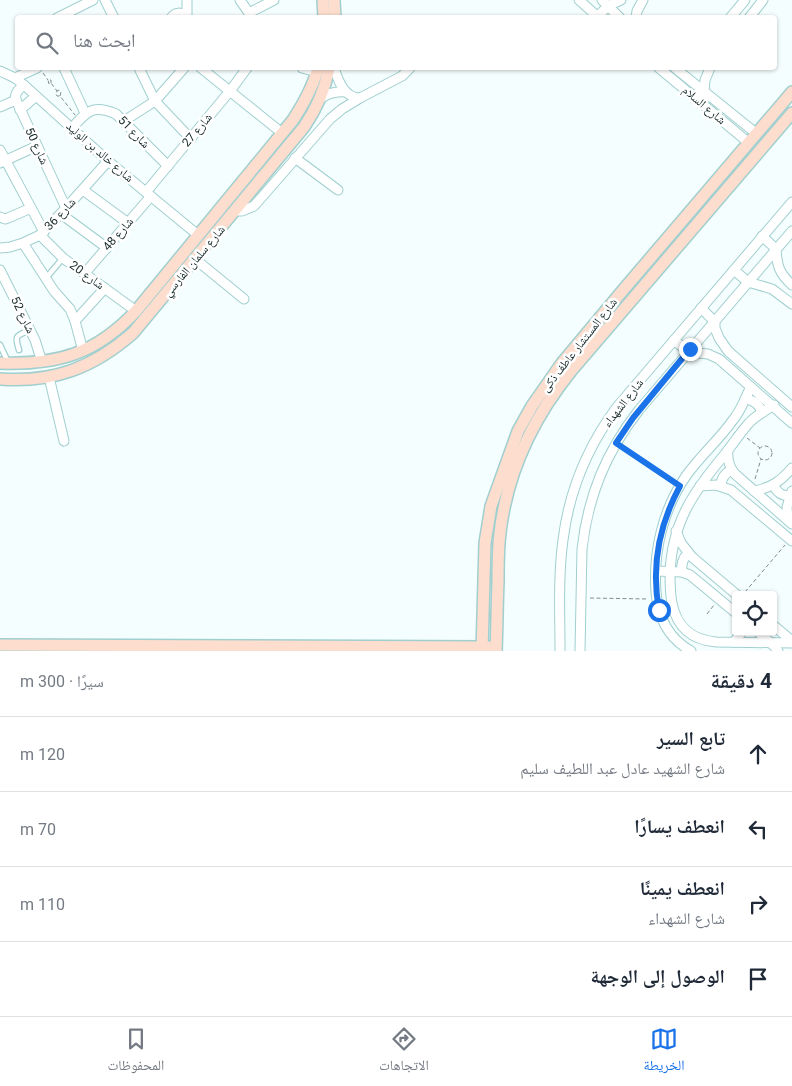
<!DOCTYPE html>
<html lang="ar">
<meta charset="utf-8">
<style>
:root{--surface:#fff;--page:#f2f2f3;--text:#1f2937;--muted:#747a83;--line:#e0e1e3;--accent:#1a73e8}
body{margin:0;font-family:Roboto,"Noto Naskh Arabic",sans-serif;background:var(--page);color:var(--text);direction:rtl}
.controls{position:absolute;right:15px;bottom:15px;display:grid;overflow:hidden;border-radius:5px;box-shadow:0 1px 4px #0004}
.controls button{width:45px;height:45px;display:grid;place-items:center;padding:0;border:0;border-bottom:1px solid var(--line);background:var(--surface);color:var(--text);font:25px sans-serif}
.stop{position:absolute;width:15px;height:15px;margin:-11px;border:4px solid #1a73e8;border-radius:50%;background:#fff}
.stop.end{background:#1a73e8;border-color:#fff;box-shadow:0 1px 5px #0008}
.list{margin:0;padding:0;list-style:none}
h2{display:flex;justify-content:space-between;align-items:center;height:65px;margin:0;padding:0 20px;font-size:21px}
h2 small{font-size:16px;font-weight:400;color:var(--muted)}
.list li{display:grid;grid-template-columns:32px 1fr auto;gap:15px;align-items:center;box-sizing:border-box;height:75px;padding:0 20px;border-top:1px solid var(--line)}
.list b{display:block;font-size:19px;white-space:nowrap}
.list p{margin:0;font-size:16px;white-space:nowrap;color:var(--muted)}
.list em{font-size:16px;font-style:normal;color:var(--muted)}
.icon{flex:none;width:28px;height:28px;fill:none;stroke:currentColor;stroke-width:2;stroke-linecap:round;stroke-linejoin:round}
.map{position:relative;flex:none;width:792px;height:651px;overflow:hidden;direction:ltr}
.search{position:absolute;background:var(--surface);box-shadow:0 1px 4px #0004;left:15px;right:15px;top:15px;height:55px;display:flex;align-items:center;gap:12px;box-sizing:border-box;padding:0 18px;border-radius:5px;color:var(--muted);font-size:19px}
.sheet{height:365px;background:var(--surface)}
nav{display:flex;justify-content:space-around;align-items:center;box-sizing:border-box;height:70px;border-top:1px solid var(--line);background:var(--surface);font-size:14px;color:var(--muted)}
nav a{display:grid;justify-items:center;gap:2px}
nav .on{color:var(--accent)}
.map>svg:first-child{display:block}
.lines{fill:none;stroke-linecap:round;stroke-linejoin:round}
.lane-casing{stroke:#a0cfcf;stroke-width:7}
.street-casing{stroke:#a0cfcf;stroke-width:11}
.secondary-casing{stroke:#a0cfcf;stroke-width:14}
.path{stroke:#7f8d8d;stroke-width:1;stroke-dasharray:4 2.5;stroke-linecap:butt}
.lane{stroke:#fff;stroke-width:4.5}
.street{stroke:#fff;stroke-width:9}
.secondary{stroke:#fcddce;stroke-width:11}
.route{stroke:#1a73e8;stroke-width:6}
.labels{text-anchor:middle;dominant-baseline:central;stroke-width:5;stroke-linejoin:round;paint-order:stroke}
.street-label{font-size:12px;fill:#142727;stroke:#fff}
</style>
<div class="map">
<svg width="792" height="651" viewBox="0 0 792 651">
<rect width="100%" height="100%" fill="#f5fefe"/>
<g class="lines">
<defs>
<g id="lane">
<polyline points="46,278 63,258"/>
<polyline points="0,345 8,362"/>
<path d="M19,350C14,334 17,336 30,330"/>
</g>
<g id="street">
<polyline points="105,0 114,18"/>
<polyline points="240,0 249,13 251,18"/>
<polyline points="579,0 599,18"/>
<polyline points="602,0 620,18"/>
<polyline points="249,13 274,0"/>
<polyline points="598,16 608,6 621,0"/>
<polyline points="57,18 93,0"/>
<path d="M171,18C175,12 182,11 186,18"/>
<polyline points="187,18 187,0"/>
<polyline points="636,18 637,11 643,0"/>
<polyline points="730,18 745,0"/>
<polyline points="749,18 763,0"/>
<polyline points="64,68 85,113"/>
<polyline points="139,68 155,101 191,139"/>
<polyline points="201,68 282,133"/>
<polyline points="302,68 317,72"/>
<path d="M334,68C338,80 344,98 360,98L402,76L410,68"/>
<polyline points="659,68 749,143"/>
<polyline points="675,68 757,134"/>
<polyline points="0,71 15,78 24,85 108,161 198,235"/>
<polyline points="15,78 37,68"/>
<path d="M24,85C19,89 14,93 16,100L66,208"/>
<polyline points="702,93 704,91 705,80 710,68"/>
<path d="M320,99C328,93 336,91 346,92"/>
<polyline points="0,107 16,100"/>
<polyline points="20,110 36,96"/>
<polyline points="124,121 155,101 184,68"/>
<path d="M72,128C87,111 93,104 116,114L168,166"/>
<polyline points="0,150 44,232"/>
<polyline points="295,158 338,190"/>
<polyline points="0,163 37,146"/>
<polyline points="83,190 128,223"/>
<polyline points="146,192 230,91 247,68"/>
<polyline points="235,211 242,211 254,206 330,119 342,109 360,98"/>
<polyline points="61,214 107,248"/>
<polyline points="0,217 5,219 8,218 31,208"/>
<polyline points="40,235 63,258 136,311"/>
<path d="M762,236L776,249C777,266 779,273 792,285"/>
<polyline points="23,243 54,291 70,309 75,321 83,351"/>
<polyline points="0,248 10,247 23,243 40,235 66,208 108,161"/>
<polyline points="195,259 244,299"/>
<polyline points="0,270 35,340 42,362"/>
<polyline points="734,270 748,282 772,289 792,304"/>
<polyline points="85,273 151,196"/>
<polyline points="701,308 715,322 715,328 719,338 728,351 792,407"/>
<polyline points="75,321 105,288"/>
<polyline points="674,340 688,352 708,354 719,359 792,423"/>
<polyline points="49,377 64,441"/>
<path d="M745,399C754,400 760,405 762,413"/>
<path d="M774,405C765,411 755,416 749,423C740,433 733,444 725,454C694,491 672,522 670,573C670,583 670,593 672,603C677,628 692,640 716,642L792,643"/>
<path d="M728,450C727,459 729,467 735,474L792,524"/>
<path d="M774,485C776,492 782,496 790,496"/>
<polyline points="700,486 716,485 731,490 792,541"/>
<path d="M721,486C721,478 725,473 732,470"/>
<path d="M754,491C771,488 781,481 792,468"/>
<polyline points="788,520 787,507 792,491"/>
<polyline points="676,531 681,543 692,557 737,595"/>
<polyline points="656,571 682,572 690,575 736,613"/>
<path d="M682,572C681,565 682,559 688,553"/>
<polyline points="773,625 792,641"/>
<polyline points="758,632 774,646 778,651"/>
<polyline points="734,642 742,632"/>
<path d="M560,651C560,614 558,576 563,540C569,491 588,446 617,407L792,202"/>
<path d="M580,651L582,549C588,496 606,452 639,410L792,231"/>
<path d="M691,651C668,638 658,618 656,592C653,552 663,509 686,476C700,456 719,440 733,420C741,411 745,398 751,387"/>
</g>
<g id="secondary">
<polyline points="323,0 324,18"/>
<polyline points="334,0 335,18"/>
<path d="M0,363C57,365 96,354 136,311L293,120C304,103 313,87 318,68"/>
<path d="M0,379C53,383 93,368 133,333L304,127C317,108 325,90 329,68"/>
<polyline points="0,645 490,647"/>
<polyline points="482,651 485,543 491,506 518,431 532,406 562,363 624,289 792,92"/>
<path d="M496,651C497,628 497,605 498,582C498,566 498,549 500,533C507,473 533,418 571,371L792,113"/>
</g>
</defs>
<use href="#lane" class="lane-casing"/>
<use href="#street" class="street-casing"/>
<use href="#secondary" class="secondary-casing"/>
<g class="path">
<polyline points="43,73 48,80"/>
<polyline points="51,83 51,80 48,80 49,84 51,83 57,91"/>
<polyline points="60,96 61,92 59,90 57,91 56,94 57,96 60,96 75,115"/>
<polyline points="747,438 760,448"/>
<circle cx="765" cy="453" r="7"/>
<polyline points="622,448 673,482"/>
<polyline points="755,479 761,459"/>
<polyline points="745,592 785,545"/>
<polyline points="590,598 648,599"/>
<polyline points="707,614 714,605"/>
</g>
<use href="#lane" class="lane"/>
<use href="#street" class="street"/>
<use href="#secondary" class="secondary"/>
</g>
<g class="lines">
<path class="route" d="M659,610C651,567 659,525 680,486L616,443L633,418L690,349"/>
</g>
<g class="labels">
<g class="street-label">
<text transform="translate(704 105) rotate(40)">شارع السلام</text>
<text transform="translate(197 130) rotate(-50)">شارع 27</text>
<text transform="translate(134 132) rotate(46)">شارع 51</text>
<text transform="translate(37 146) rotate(65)">شارع 50</text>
<text transform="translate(100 152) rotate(41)">شارع خالد بن الوليد</text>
<text transform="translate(60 214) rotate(-47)">شارع 36</text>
<text transform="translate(118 234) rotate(-49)">شارع 48</text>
<text transform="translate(194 261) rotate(-50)">شارع سلمان الفارسي</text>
<text transform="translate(87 275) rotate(36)">شارع 20</text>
<text transform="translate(23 315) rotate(64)">شارع 52</text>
<text transform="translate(579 345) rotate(-52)">شارع المستشار عاطف ذكى</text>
<text transform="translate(623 403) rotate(-52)">شارع الشهداء</text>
</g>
</g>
</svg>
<div class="controls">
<button><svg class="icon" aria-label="locate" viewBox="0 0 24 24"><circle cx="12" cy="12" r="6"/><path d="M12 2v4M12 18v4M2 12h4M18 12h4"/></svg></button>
</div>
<div class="stop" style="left:659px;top:610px"></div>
<div class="stop end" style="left:690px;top:349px"></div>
<div class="search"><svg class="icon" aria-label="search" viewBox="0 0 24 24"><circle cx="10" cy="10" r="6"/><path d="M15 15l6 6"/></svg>ابحث هنا</div>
</div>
<section class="sheet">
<h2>4 دقيقة<small>سيرًا · 300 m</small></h2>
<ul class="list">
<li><svg class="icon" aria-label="ahead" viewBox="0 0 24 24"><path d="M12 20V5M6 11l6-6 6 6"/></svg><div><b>تابع السير</b><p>شارع الشهيد عادل عبد اللطيف سليم</p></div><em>120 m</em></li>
<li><svg class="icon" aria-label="left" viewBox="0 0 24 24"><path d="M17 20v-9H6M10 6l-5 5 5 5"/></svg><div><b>انعطف يسارًا</b></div><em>70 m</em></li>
<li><svg class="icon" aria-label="right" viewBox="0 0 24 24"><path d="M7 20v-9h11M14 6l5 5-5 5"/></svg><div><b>انعطف يمينًا</b><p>شارع الشهداء</p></div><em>110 m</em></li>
<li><svg class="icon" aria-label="arrive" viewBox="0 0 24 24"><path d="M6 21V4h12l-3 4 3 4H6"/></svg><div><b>الوصول إلى الوجهة</b></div></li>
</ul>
</section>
<nav>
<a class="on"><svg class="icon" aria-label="map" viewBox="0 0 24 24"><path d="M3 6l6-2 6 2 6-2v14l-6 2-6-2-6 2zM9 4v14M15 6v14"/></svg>الخريطة</a>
<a><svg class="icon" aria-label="directions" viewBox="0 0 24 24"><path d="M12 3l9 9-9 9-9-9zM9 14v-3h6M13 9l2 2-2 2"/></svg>الاتجاهات</a>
<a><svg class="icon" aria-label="saved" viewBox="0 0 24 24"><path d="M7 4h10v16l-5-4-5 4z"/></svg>المحفوظات</a>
</nav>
